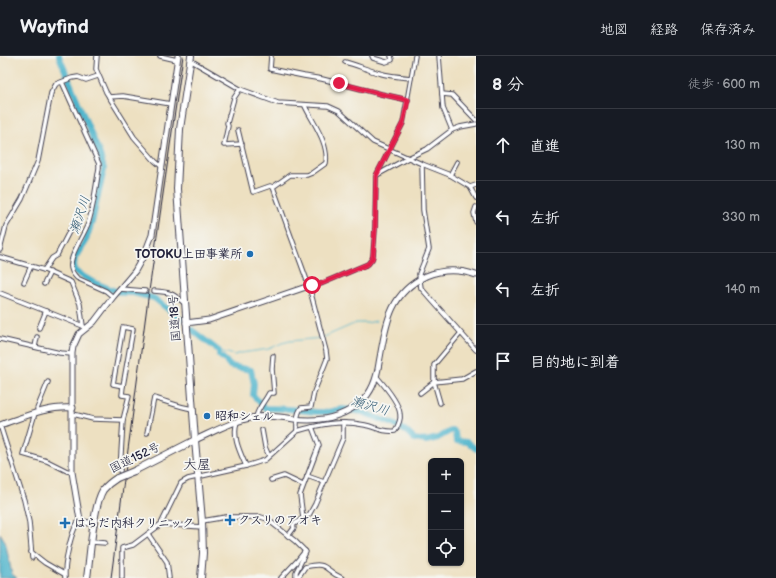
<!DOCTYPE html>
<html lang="ja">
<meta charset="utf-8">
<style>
:root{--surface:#171b24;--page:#20242c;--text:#f1f3f6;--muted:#9ea1a6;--line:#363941}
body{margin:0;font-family:"Balsamiq Sans","Klee One",sans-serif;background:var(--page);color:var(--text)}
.controls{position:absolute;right:12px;bottom:12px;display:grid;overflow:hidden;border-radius:6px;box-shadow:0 1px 3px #0004}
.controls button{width:36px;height:36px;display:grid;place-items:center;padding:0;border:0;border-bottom:1px solid var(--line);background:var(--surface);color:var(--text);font:20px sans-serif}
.stop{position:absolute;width:12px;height:12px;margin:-9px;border:3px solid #e11d48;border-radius:50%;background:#fff}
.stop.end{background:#e11d48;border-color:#fff;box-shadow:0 1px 4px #0008}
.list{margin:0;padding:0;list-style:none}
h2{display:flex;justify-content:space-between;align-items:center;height:52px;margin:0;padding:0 16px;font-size:17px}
h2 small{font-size:13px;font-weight:400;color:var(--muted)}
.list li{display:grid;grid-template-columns:26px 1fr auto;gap:12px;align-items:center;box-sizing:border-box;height:72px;padding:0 16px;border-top:1px solid var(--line)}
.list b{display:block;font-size:15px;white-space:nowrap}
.list em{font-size:13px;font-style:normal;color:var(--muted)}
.icon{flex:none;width:22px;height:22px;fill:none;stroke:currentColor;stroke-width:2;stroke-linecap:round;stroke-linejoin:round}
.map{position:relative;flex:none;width:476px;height:522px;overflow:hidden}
header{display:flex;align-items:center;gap:24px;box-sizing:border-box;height:56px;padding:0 20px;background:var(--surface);border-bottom:1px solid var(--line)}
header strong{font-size:19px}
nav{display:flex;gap:22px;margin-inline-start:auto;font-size:14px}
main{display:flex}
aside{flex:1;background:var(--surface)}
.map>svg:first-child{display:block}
.water{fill:#4cb3cb;stroke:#376a83}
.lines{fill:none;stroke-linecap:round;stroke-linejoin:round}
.stream{stroke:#4cb3cb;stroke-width:1}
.river{stroke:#4cb3cb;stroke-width:6}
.street-casing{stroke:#403e4f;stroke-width:5.5}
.secondary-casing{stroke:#403e4f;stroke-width:7}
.highway-casing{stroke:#403e4f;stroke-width:8}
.street{stroke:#fff;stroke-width:3.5}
.secondary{stroke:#fff;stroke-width:5}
.highway{stroke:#fff;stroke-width:6}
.rail{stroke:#22223b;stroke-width:1}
.highway-bridge-casing{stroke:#403e4f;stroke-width:8;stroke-linecap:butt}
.highway-bridge{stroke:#fff;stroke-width:6}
.route{stroke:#e11d48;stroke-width:5}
.poi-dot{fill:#1f6fb2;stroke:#f6f6f2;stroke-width:1.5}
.labels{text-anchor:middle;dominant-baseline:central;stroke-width:3.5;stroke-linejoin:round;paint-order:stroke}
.poi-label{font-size:12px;font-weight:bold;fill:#22223b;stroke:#f6f6f2;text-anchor:start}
.street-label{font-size:12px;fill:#22223b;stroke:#f6f6f2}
.water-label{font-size:13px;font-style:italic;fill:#335c75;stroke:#f6f6f2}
.quarter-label{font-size:14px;fill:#22223b;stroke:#f6f6f2}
</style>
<header>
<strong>Wayfind</strong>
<nav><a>地図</a><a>経路</a><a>保存済み</a></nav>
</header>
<main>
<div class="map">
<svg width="476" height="522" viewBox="0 0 476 522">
<rect width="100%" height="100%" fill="#f6f6f2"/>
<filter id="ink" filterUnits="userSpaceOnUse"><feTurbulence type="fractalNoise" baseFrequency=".025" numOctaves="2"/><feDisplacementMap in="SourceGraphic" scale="8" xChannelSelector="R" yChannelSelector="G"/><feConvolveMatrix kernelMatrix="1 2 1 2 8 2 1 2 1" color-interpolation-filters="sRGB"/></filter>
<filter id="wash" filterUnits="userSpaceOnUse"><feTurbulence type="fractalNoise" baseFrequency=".012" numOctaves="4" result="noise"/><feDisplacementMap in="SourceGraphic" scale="16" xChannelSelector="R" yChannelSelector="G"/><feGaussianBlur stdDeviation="0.9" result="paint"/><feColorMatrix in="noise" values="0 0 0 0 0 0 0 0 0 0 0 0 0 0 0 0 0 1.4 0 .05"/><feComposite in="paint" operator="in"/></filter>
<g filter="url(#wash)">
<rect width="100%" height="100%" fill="#ede0c1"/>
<polygon class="water" points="0,477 5,485 12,518 17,522 0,522"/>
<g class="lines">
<g class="stream">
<polyline points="324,281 356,267 367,267 376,265"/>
<polyline points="219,295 235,299 241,297 269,293 282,287 290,285 321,282"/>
</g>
<g class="river">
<polyline points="59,0 100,99 104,113 92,166 86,184 75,202 74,209 76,216 93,226 113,234 123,237 133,237 154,242 180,263"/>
<polyline points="192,274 219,295 219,299 226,305 230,310 251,314 254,328 253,339 265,352 289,353 316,356 327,356 343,353 362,356 393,368 406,375 414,383 426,385 438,382 452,374 455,377 456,385 467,386 476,393"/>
</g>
</g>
</g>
<g filter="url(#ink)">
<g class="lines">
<defs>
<g id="street">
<polyline points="97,0 96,13 106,36 134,81 155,105 162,111"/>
<polyline points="160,0 177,4"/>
<polyline points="271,0 270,13 304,20 322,23 381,38 408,44"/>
<polyline points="372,0 373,2 386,6 392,4 391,0"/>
<polyline points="439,0 443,52 452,74"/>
<polyline points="190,4 240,33 278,47 328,50 339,55 373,86 422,108 450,119 470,131 476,142"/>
<path d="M345,6C357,9 367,14 379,17C389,20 400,21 411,22"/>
<path d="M62,26L99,108V112C96,130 94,148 89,165C85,178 71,196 71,208C70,213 73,218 77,222L106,235L113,241"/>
<polyline points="240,33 234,42 227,67 228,70 224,89 242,88"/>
<polyline points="442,38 452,39 476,64"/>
<polyline points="109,41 123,40 171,48"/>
<polyline points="238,74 253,136 270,130 273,131"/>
<polyline points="422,108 423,154 429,193 419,218 421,232 476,294"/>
<polyline points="377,119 408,102 427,93 452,74 460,71 476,68"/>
<polyline points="450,119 457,106"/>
<polyline points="470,131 476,129"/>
<polyline points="476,151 474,157 476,166"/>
<polyline points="0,194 6,170 22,143 38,105 51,37 56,28 72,22 78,21 86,24 98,20"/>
<polyline points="0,201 44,214 71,226 80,248 83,270 85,273"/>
<polyline points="44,214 52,202 57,199 71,172"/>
<polyline points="24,226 31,210"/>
<polyline points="44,228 50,216"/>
<polyline points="309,230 318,229 368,208 372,203 373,200 375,173 376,120 403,67 415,0"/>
<polyline points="120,233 145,235"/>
<path d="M154,235C170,236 173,237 185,248"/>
<polyline points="0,237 83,270"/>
<polygon points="123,271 133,273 123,330 113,328"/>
<polyline points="39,272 46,255"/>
<polyline points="0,283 60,297 72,298"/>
<polyline points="35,291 37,281"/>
<polyline points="420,337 434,326 462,323 476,315"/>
<polyline points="440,347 434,326 434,309 460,278"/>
<polyline points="38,356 37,353 48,326"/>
<polyline points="35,357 23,398 47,405 67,415 72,416"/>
<polyline points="73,358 93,363 123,364"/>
<path d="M256,361C258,352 265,345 269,337H274L272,313L273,300"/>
<path d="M237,366C232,381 240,396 246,410"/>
<polyline points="0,369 24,444 29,466 32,502"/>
<polyline points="312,371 319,389 300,439 303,462 309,459 315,448 343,382 343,369 345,367"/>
<polyline points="262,374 265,391 269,400"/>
<path d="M297,375C321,368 340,364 365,369C375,371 384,377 395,375C398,370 401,364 400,358C399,347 384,329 377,321"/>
<path d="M147,377L154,342C168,346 179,351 193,353"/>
<polyline points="120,415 123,364 129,340 122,339 123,330"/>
<polyline points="307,420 324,426"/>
<polyline points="271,424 284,420 303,429"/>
<polyline points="202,465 226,461 261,461 267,463 295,485 305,495"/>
<path d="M161,468L181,427L188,423L246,410L265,404L297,375C297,367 296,360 301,352L311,351L314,336L327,303L326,295L309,230L273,131L290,119H307L312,117L326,107C329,87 313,67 305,50"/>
<polyline points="148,478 167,506 169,522"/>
<polyline points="288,480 294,472 293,469 303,462"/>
<polyline points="92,486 105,487"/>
<path d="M305,495L306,496L296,516V521L299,520L305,511C329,505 323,514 342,522"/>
<polyline points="31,496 45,507 64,518"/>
<path d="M65,522C64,510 71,472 80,464"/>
<polyline points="122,522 122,492 133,489 161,468 202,471"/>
<polyline points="281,522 297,505 305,495"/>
</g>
<g id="secondary">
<polyline points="186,267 209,264 309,230"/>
<path d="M0,369C24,361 47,350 73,352"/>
<path d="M195,384C215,375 236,363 258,361C270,359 282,361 294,363C319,366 343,362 362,345C373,335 377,321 379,307C386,270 388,238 426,220C443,213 459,213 476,219"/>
<polyline points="94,468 84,466 80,464 72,416 72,297 73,291 79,278 94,266 113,241 135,215 145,197 152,179 178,0"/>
</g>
<g id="highway">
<polyline points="191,0 180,73 177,133 195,384 202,465 203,497 201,522"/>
<polyline points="134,415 195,384"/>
<path d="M87,522C90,501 93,450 103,434C107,429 112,425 117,422"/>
</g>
</defs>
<use href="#street" class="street-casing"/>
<use href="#secondary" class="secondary-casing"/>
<use href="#highway" class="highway-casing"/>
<use href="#street" class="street"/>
<use href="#secondary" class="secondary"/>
<use href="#highway" class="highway"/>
<polyline class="rail" points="111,522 149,235 183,0"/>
<defs>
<polyline id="highway-bridge" points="117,422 134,415"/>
</defs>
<use href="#highway-bridge" class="highway-bridge-casing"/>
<use href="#highway-bridge" class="highway-bridge"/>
</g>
</g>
<g class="lines" filter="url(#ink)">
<polyline class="route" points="312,229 318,229 368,208 372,203 373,200 375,173 376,120 403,67 408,44 381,38 339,27"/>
</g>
<g class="poi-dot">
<circle cx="250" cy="198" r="4"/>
<circle cx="207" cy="360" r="4"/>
<path d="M228 458h4v4h4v4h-4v4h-4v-4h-4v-4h4z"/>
<path d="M63 461h4v4h4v4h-4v4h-4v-4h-4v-4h4z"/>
</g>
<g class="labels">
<g class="poi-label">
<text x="242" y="198" text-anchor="end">TOTOKU上田事業所</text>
<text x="215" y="360">昭和シェル</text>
<text x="238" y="464">クスリのアオキ</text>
<text x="74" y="467">はらだ内科クリニック</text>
</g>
<g class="street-label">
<text transform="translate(175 262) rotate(-94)">国道18号</text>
<text transform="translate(135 402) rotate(-26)">国道152号</text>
</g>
<g class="water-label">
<text transform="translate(80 159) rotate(-72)">瀬沢川</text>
<text transform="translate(370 350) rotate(16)">瀬沢川</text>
</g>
<g class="quarter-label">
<text x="197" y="408">大屋</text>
</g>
</g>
</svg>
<div class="controls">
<button>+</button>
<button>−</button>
<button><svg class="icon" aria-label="locate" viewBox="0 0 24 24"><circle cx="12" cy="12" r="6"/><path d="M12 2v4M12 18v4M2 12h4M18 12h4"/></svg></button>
</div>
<div class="stop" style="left:312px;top:229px"></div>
<div class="stop end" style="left:339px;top:27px"></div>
</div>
<aside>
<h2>8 分<small>徒歩 · 600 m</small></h2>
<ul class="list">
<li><svg class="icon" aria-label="ahead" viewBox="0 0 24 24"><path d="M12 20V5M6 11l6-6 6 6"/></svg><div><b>直進</b></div><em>130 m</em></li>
<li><svg class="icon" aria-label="left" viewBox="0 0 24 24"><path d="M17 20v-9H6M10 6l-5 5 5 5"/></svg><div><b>左折</b></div><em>330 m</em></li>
<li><svg class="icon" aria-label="left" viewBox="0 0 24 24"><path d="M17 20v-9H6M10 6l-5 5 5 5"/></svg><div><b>左折</b></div><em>140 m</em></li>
<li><svg class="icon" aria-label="arrive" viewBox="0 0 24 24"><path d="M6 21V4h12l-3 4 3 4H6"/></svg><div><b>目的地に到着</b></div></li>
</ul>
</aside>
</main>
